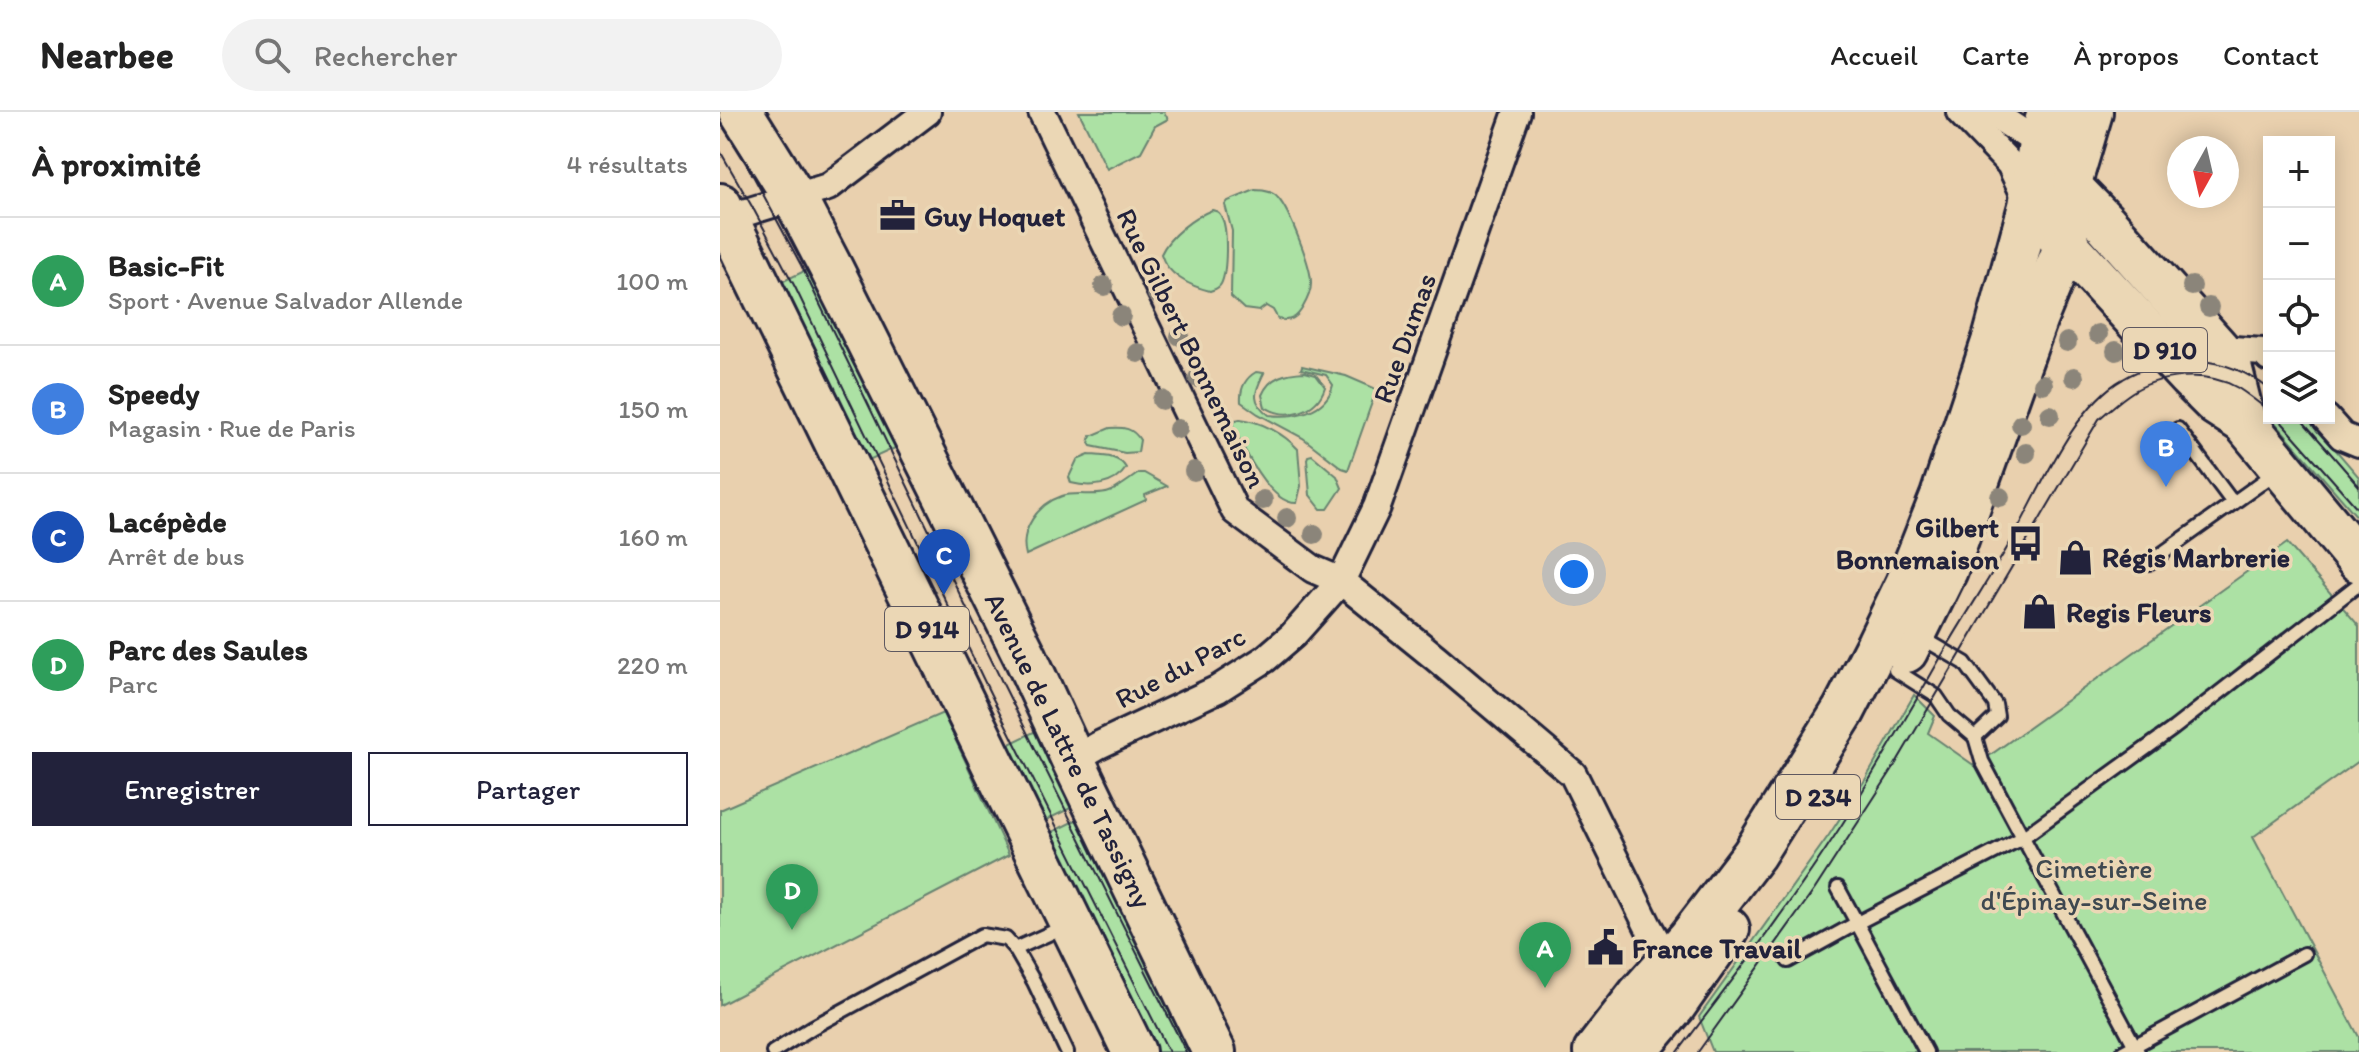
<!DOCTYPE html>
<html lang="fr">
<meta charset="utf-8">
<style>
:root{--surface:#fff;--page:#f2f2f2;--text:#222;--muted:#767676;--line:#e0e0e0;--accent:#22223b}
body{margin:0;font-family:Itim,sans-serif;background:var(--page);color:var(--text)}
.controls{position:absolute;right:24px;top:24px;display:grid;overflow:hidden;border-radius:0px;box-shadow:0 4px 20px #0003}
.controls button{width:72px;height:72px;display:grid;place-items:center;padding:0;border:0;border-bottom:2px solid var(--line);background:var(--surface);color:var(--text);font:40px sans-serif}
.compass{position:absolute;left:1447px;top:24px;width:72px;height:72px;border-radius:50%;background:var(--surface);box-shadow:0 4px 20px #0003;rotate:188deg}
.you{position:absolute;left:854px;top:462px;width:28px;height:28px;margin:-20px;border:6px solid #fff;border-radius:50%;background:#1a73e8;box-shadow:0 0 0 12px #1a73e833}
.badge{display:grid;place-items:center;width:52px;height:52px;border-radius:50%;background:var(--accent);color:#fff;font-size:26px;font-weight:700}
.pin{position:absolute;translate:-50% -66px;filter:drop-shadow(0 2px 4px #0008)}
.pin::after{content:'';position:absolute;top:42px;width:28px;height:24px;background:inherit;clip-path:polygon(0 0,100% 0,50% 100%)}
.list{margin:0;padding:0;list-style:none}
h2{display:flex;justify-content:space-between;align-items:center;height:104px;margin:0;padding:0 32px;font-size:34px}
h2 small{font-size:26px;font-weight:400;color:var(--muted)}
.list li{display:grid;grid-template-columns:52px 1fr auto;gap:24px;align-items:center;box-sizing:border-box;height:128px;padding:0 32px;border-top:2px solid var(--line)}
.list b{display:block;font-size:30px;white-space:nowrap}
.list p{margin:0;font-size:26px;white-space:nowrap;color:var(--muted)}
.list em{font-size:26px;font-style:normal;color:var(--muted)}
.actions{display:flex;gap:16px;padding:24px 32px}
.actions a{flex:1;padding:18px 0;border:2px solid var(--accent);border-radius:0px;text-align:center;font-size:28px;color:var(--accent)}
.actions .main{background:var(--accent);color:#fff}
.icon{flex:none;width:44px;height:44px;fill:none;stroke:currentColor;stroke-width:2;stroke-linecap:round;stroke-linejoin:round}
.map{position:relative;flex:none;width:1639px;height:940px;overflow:hidden}
header{display:flex;align-items:center;gap:48px;box-sizing:border-box;height:112px;padding:0 40px;background:var(--surface);border-bottom:2px solid var(--line)}
header strong{font-size:38px}
nav{display:flex;gap:44px;margin-inline-start:auto;font-size:28px}
.search{width:560px;height:72px;background:var(--page);display:flex;align-items:center;gap:20px;box-sizing:border-box;padding:0 28px;border-radius:44px;color:var(--muted);font-size:30px}
main{display:flex}
aside{flex:1;background:var(--surface)}
.map>svg:first-child{display:block}
.green{fill:#ace1a4;stroke:#678270;stroke-width:2}
.lines{fill:none;stroke-linecap:round;stroke-linejoin:round}
.lane-casing{stroke:#22223b;stroke-width:18}
.street-casing{stroke:#22223b;stroke-width:32}
.primary-casing{stroke:#22223b;stroke-width:48}
.lane{stroke:#ebd7b5;stroke-width:12}
.street{stroke:#ebd7b5;stroke-width:26}
.primary{stroke:#ebd7b5;stroke-width:42}
.tram{stroke:#22223b;stroke-width:2}
.tree{fill:#8b857a}
.labels{text-anchor:middle;dominant-baseline:central;stroke-width:7;stroke-linejoin:round;paint-order:stroke}
.shield{fill:#ebd7b5;stroke:#5e5860;stroke-width:2}
.shield-label{font-size:26px;font-weight:bold;fill:#22223b}
.poi-label{font-size:28px;font-weight:bold;fill:#22223b;stroke:#ebd7b5;text-anchor:start}
.street-label{font-size:28px;fill:#22223b;stroke:#ebd7b5}
.park-label{font-size:28px;fill:#3e4850;stroke:#ebd7b5}
</style>
<header>
<strong>Nearbee</strong>
<div class="search"><svg class="icon" aria-label="search" viewBox="0 0 24 24"><circle cx="10" cy="10" r="6"/><path d="M15 15l6 6"/></svg>Rechercher</div>
<nav><a>Accueil</a><a>Carte</a><a>À propos</a><a>Contact</a></nav>
</header>
<main>
<aside>
<h2>À proximité<small>4 résultats</small></h2>
<ul class="list">
<li><span class="badge" style="background:#2e9e5b">A</span><div><b>Basic-Fit</b><p>Sport · Avenue Salvador Allende</p></div><em>100 m</em></li>
<li><span class="badge" style="background:#3f7fe0">B</span><div><b>Speedy</b><p>Magasin · Rue de Paris</p></div><em>150 m</em></li>
<li><span class="badge" style="background:#1a4fb4">C</span><div><b>Lacépède</b><p>Arrêt de bus</p></div><em>160 m</em></li>
<li><span class="badge" style="background:#2e9e5b">D</span><div><b>Parc des Saules</b><p>Parc</p></div><em>220 m</em></li>
</ul>
<div class="actions"><a class="main">Enregistrer</a><a>Partager</a></div>
</aside>
<div class="map">
<svg width="1639" height="940" viewBox="0 0 1639 940">
<rect width="100%" height="100%" fill="#e9d0ae"/>
<filter id="ink" filterUnits="userSpaceOnUse"><feTurbulence type="fractalNoise" baseFrequency=".0125" numOctaves="2"/><feDisplacementMap in="SourceGraphic" scale="16" xChannelSelector="R" yChannelSelector="G"/><feConvolveMatrix kernelMatrix="1 2 1 2 8 2 1 2 1" color-interpolation-filters="sRGB"/></filter>
<g filter="url(#ink)">
<g class="green">
<polygon points="359,0 444,0 448,7 435,14 421,40 387,57"/>
<path d="M535,78C543,78 553,79 558,86C569,98 592,155 591,172C591,180 587,188 583,195C577,206 570,210 558,207L553,198L546,194L539,199L524,197L511,185L512,119L505,93L508,89Z"/>
<path d="M492,98C498,100 499,99 502,106C508,117 507,161 501,172C498,177 495,177 490,179C470,174 447,163 441,142C449,124 474,105 492,98Z"/>
<polygon points="99,152 186,331 140,352 53,174"/>
<path d="M582,254L626,264L654,276L656,279L628,358L622,356L583,326L538,302L521,290C520,277 524,267 536,260L544,261C536,278 529,288 549,303C573,306 606,301 613,273L606,263L581,257Z"/>
<path d="M585,260L596,263L605,275C597,300 567,309 545,295L542,283C550,264 566,261 585,260Z"/>
<polygon points="1551,306 1588,306 1591,309 1639,365 1639,407"/>
<path d="M520,307C541,309 564,322 578,337L581,374L577,391C549,392 523,336 513,314L515,308Z"/>
<path d="M390,316C404,315 413,316 420,328L418,340L405,341L371,334L369,331L371,324Z"/>
<path d="M369,343C382,344 399,343 406,356C395,374 370,376 351,371L349,365L357,348Z"/>
<polygon points="592,343 617,364 622,376 608,397 601,397 590,383 587,347 588,344"/>
<path d="M419,361H424L447,374L425,383L426,388L306,443C299,418 318,392 342,384C358,379 377,386 392,379C401,374 410,367 419,361Z"/>
<polygon points="1567,431 1639,514 1639,649 1533,725 1639,925 1639,940 993,940 979,905 1109,723 1145,668 1194,583 1215,604 1208,621 1255,654"/>
<polygon points="223,601 289,743 0,893 0,698"/>
<polygon points="324,615 361,691 316,713 279,637"/>
<polygon points="366,703 481,940 429,940 322,725"/>
</g>
<g class="lines">
<defs>
<g id="lane">
<polyline points="1458,317 1513,391"/>
<polyline points="1429,451 1558,359"/>
<polyline points="1175,558 1216,584 1229,603 1255,625 1277,604 1275,592 1245,551 1199,524"/>
<polyline points="1255,625 1262,649 1418,940"/>
<polyline points="295,837 314,870 347,940"/>
<polyline points="1068,849 1137,811 1118,776"/>
<polyline points="53,940 93,915 262,823 286,827 295,837 346,814"/>
<polyline points="1206,940 1137,811 1302,726 1454,616 1639,472"/>
<polyline points="1403,940 1584,842"/>
</g>
<g id="street">
<polyline points="322,0 515,399 593,457 621,469 716,546 853,662 928,814 948,849"/>
<polyline points="1240,0 1290,52 1309,92"/>
<polyline points="1271,0 1320,32"/>
<polyline points="7,106 108,75 207,0"/>
<polyline points="1498,237 1543,240 1549,246"/>
<polyline points="1606,306 1622,324 1639,331"/>
<polyline points="353,648 379,633 498,577 545,547 573,523 621,469 657,395 797,0"/>
</g>
<g id="primary">
<polyline points="21,0 74,85 112,158 306,546 353,648 494,940"/>
<polyline points="1338,58 1349,74 1386,112 1498,237 1510,254 1524,310"/>
<polyline points="0,93 414,940"/>
<polyline points="1330,115 1469,265 1496,292 1524,310 1639,449"/>
<polyline points="1186,539 1226,458 1316,206 1346,133 1349,74 1371,0"/>
<polyline points="875,940 919,883 969,827 1034,742 1124,598 1158,532 1187,472 1222,384 1275,224 1310,94 1320,32 1329,0"/>
<polyline points="915,940 954,894 1008,817"/>
</g>
</defs>
<use href="#lane" class="lane-casing"/>
<use href="#street" class="street-casing"/>
<use href="#primary" class="primary-casing"/>
<use href="#lane" class="lane"/>
<use href="#street" class="street"/>
<use href="#primary" class="primary"/>
<g class="tram">
<polyline points="0,10 23,45 81,153 283,572 466,940"/>
<polyline points="0,39 34,98 75,175 270,581 449,940"/>
<polyline points="1558,306 1639,398"/>
<polyline points="1580,306 1639,374"/>
<path d="M958,940C1014,866 1071,792 1121,714C1157,657 1191,597 1225,538C1248,499 1272,462 1294,424C1321,376 1354,294 1403,267C1450,239 1507,243 1549,277"/>
<path d="M978,940L1095,777L1172,658L1379,307C1388,299 1398,290 1408,283C1437,262 1487,258 1518,276C1529,283 1539,291 1549,299"/>
</g>
</g>
<g class="tree">
<circle cx="384" cy="174" r="10"/>
<circle cx="1472" cy="174" r="10"/>
<circle cx="437" cy="182" r="10"/>
<circle cx="1489" cy="195" r="10"/>
<circle cx="401" cy="204" r="10"/>
<circle cx="1378" cy="222" r="10"/>
<circle cx="460" cy="224" r="10"/>
<circle cx="1347" cy="230" r="10"/>
<circle cx="1396" cy="239" r="10"/>
<circle cx="418" cy="241" r="10"/>
<circle cx="1354" cy="265" r="10"/>
<circle cx="478" cy="266" r="10"/>
<circle cx="1323" cy="272" r="10"/>
<circle cx="442" cy="288" r="10"/>
<circle cx="1330" cy="303" r="10"/>
<circle cx="1301" cy="312" r="10"/>
<circle cx="458" cy="317" r="10"/>
<circle cx="1306" cy="341" r="10"/>
<circle cx="474" cy="359" r="10"/>
<circle cx="1280" cy="385" r="10"/>
<circle cx="543" cy="388" r="10"/>
<circle cx="567" cy="406" r="10"/>
<circle cx="594" cy="422" r="10"/>
</g>
</g>
<defs>
<symbol id="office-bare" viewBox="-9 -9 18 18"><path d="M-6-3h4V-5.5h4V-3h4V5H-6ZM-1-4.5V-3h2v-1.5ZM-6 0V1H6V0Z" fill="#22223b" stroke="#ebd7b5" stroke-width="2.5" paint-order="stroke"/></symbol>
<symbol id="bus-bare" viewBox="-9 -9 18 18"><path d="M-5-6H5V4H4V6H2V4H-2V6H-4V4H-5ZM-3.5-4V0h7V-4ZM-3.5 1.2v1.5H-2V1.2ZM2 1.2v1.5H3.5V1.2Z" fill="#22223b" stroke="#ebd7b5" stroke-width="2.5" paint-order="stroke"/></symbol>
<symbol id="shop-bare" viewBox="-9 -9 18 18"><path d="M-5-2.5h2.3a2.7 3.5 0 0 1 5.4 0H5L5.5 6h-11ZM-1.5-2.5h3a1.5 2.3 0 0 0-3 0Z" fill="#22223b" stroke="#ebd7b5" stroke-width="2.5" paint-order="stroke"/></symbol>
<symbol id="civic-bare" viewBox="-9 -9 18 18"><path d="M-.6-6.5H3V-4.5H.6V-3L4-1V1h2V6H-6V1h2V-1L-.6-3ZM-1.2 2.5V6h2.4V2.5Z" fill="#22223b" stroke="#ebd7b5" stroke-width="2.5" paint-order="stroke"/></symbol>
</defs>
<g fill-rule="evenodd">
<use href="#office-bare" x="152" y="78" width="51" height="51"/>
<use href="#bus-bare" x="1280" y="406" width="51" height="51"/>
<use href="#shop-bare" x="1330" y="420" width="51" height="51"/>
<use href="#shop-bare" x="1294" y="474" width="51" height="51"/>
<use href="#civic-bare" x="860" y="810" width="51" height="51"/>
</g>
<g class="labels">
<g class="shield">
<rect x="1403" y="216" width="84" height="44" rx="6"/>
<rect x="165" y="495" width="84" height="44" rx="6"/>
<rect x="1056" y="663" width="84" height="44" rx="6"/>
</g>
<g class="shield-label">
<text x="1445" y="238">D 910</text>
<text x="207" y="517">D 914</text>
<text x="1098" y="685">D 234</text>
</g>
<g class="poi-label">
<text x="204" y="104">Guy Hoquet</text>
<text x="1279" y="415" text-anchor="end">Gilbert<tspan x="1279" dy="32">Bonnemaison</tspan></text>
<text x="1382" y="445">Régis Marbrerie</text>
<text x="1346" y="500">Regis Fleurs</text>
<text x="912" y="836">France Travail</text>
</g>
<g class="street-label">
<text transform="translate(684 226) rotate(-70)">Rue Dumas</text>
<text transform="translate(472 236) rotate(64)">Rue Gilbert Bonnemaison</text>
<text transform="translate(460 555) rotate(-28)">Rue du Parc</text>
<text transform="translate(349 638) rotate(64)">Avenue de Lattre de Tassigny</text>
</g>
<g class="park-label">
<text x="1374" y="756">Cimetière<tspan x="1374" dy="32">d'Épinay-sur-Seine</tspan></text>
</g>
</g>
</svg>
<div class="controls">
<button>+</button>
<button>−</button>
<button><svg class="icon" aria-label="locate" viewBox="0 0 24 24"><circle cx="12" cy="12" r="6"/><path d="M12 2v4M12 18v4M2 12h4M18 12h4"/></svg></button>
<button><svg class="icon" aria-label="layers" viewBox="0 0 24 24"><path d="M12 4l9 5-9 5-9-5zM3 14l9 5 9-5"/></svg></button>
</div>
<svg class="compass" viewBox="-18 -18 36 36"><path d="M0-13l5 13h-10z" fill="#e53935"/><path d="M0 13l5-13h-10z" fill="#767676"/></svg>
<div class="you"></div>
<div class="pin badge" style="left:825px;top:876px;background:#2e9e5b">A</div>
<div class="pin badge" style="left:1446px;top:375px;background:#3f7fe0">B</div>
<div class="pin badge" style="left:224px;top:483px;background:#1a4fb4">C</div>
<div class="pin badge" style="left:72px;top:818px;background:#2e9e5b">D</div>
</div>
</main>
